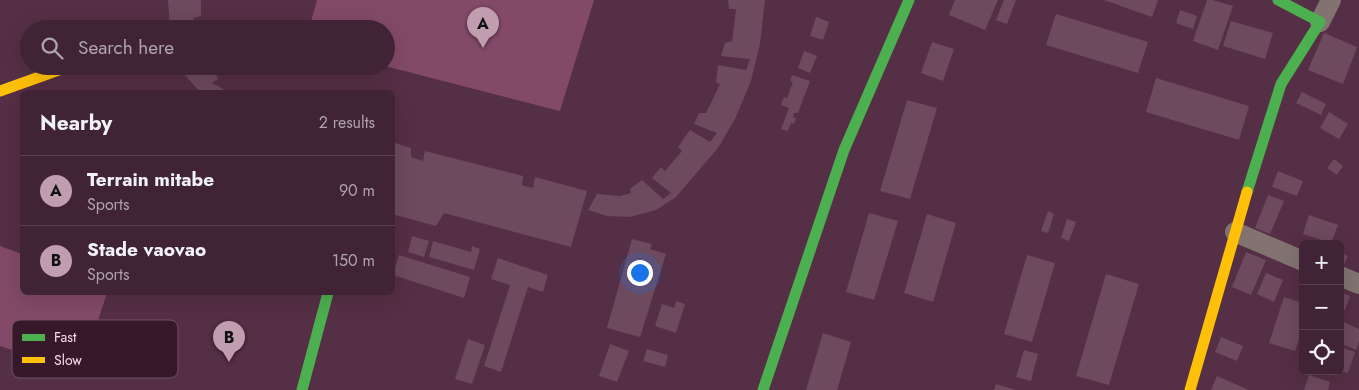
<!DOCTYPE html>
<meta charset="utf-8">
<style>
:root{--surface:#402334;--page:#4b2f40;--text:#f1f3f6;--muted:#aea4ac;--line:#59404f;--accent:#c09daf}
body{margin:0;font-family:Jost,sans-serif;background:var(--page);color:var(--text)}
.controls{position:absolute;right:15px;bottom:15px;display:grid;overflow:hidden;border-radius:8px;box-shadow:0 5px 20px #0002}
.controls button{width:45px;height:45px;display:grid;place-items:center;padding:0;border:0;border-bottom:1px solid var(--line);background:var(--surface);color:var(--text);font:25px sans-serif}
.you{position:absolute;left:639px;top:272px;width:18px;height:18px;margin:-12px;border:4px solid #fff;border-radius:50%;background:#1a73e8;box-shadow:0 0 0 8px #1a73e833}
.badge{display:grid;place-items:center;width:32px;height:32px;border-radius:50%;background:var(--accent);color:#111;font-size:16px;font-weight:700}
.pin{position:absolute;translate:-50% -41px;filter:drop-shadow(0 1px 2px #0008)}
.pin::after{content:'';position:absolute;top:26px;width:18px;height:15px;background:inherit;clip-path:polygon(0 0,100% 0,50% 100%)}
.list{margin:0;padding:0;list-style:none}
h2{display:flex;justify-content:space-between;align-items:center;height:65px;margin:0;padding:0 20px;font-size:21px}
h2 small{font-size:16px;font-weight:400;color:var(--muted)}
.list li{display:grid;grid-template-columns:32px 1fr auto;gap:15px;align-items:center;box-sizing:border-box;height:70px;padding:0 20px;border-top:1px solid var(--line)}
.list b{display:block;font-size:19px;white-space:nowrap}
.list p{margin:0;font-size:16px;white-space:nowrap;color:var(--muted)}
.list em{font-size:16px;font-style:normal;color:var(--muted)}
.icon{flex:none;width:28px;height:28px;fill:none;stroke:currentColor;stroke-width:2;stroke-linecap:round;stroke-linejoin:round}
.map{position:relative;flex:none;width:1359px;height:390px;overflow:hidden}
.search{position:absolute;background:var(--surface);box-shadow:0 5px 20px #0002;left:20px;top:20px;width:375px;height:55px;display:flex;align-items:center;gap:12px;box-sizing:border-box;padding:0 18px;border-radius:28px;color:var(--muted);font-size:19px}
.panel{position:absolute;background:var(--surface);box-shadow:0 5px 20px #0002;left:20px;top:90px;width:375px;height:205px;border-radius:8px}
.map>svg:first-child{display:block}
.green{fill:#824a68}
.building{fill:#6d4a5e}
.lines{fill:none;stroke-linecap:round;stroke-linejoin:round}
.street{stroke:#827371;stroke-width:20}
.fast{stroke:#4caf50;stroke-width:11}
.slow{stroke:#ffc107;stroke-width:11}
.key{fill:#371829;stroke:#725262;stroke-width:1}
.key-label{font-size:14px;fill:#fad8e8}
</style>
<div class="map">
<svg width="1359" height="390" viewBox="0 0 1359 390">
<rect width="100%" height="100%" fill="#552f45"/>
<g class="green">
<polygon points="317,0 594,0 560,111 385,66 386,29 309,29"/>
<polygon points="0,246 22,254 22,292 107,293 81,372 0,346"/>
</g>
<g class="building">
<polygon points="168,0 201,0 201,16 193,18 195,29 170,29"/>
<polygon points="728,0 765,0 760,44 751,81 735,119 718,148 676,197 656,210 630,217 607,216 588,210 597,194 620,196 631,193 630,189 642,180 663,199 671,193 652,178 661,167 665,171 682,151 678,147 690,130 710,142 717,133 694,124 699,113 706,113 720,84 716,82 718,65 746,70 750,59 721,56 725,43 732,41 736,9 729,9"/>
<polygon points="955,0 998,0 985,30 949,15"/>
<polygon points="1004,0 1016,0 1007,24 996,20"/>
<polygon points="1104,0 1158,0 1152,17"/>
<polygon points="1207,0 1213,0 1233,6 1218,50 1193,41"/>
<polygon points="1180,10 1197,16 1193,29 1176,23"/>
<polygon points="1056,14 1148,42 1138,73 1046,45"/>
<polygon points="816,17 829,22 823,40 810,36"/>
<polygon points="1231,21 1273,33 1265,59 1223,46"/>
<polygon points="1324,33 1357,47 1343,84 1308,70"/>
<polygon points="932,42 954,49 943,81 921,73"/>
<polygon points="804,51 817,56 810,73 798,68"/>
<polygon points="181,66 194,66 195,73 213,66 218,79 212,83 229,92 200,92 185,75"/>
<polygon points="792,75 810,81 798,113 794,113 793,117 796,118 794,124 791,123 788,131 781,129 789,108 781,105 784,97 787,98 793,82 790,81"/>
<polygon points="1156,78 1249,106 1239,140 1146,112"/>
<polygon points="1302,92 1326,104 1321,115 1296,103"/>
<polygon points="907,100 937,108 910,199 880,191"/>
<polygon points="1329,112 1348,124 1339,139 1320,128"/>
<polygon points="392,142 411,148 411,157 423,161 425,151 523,176 522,185 533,188 535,177 587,191 571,247 444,213 436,226 392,214"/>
<polygon points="1334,159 1343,166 1337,175 1327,168"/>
<polygon points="1278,171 1303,181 1297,196 1272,187"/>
<polygon points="1268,195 1284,201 1270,234 1255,228"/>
<polygon points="1048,211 1054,214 1048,233 1041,231"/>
<polygon points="869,213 898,221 874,300 846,292"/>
<polygon points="927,214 956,223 933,302 904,293"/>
<polygon points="1309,215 1338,225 1331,243 1303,234"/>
<polygon points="1067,219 1076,222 1069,241 1061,238"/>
<polygon points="412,236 429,241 424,257 408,252"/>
<polygon points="632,239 652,244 650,249 666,254 640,337 607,328"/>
<polygon points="433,241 471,252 472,246 480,249 474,270 429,257"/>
<polygon points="1246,252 1266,260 1251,295 1232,287"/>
<polygon points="1340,252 1348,256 1342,269 1340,268"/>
<polygon points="399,255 470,277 464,298 393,275"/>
<polygon points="1027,255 1055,263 1032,342 1004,334"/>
<polygon points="498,258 548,275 543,292 528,287 501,372 484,366 510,285 491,279"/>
<polygon points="1266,273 1283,280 1274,302 1257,294"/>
<polygon points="1106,274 1139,284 1109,385 1076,376"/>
<polygon points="1340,292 1350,296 1345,310 1340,309"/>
<polygon points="1284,297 1303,303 1303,328 1295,351 1269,343"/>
<polygon points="676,301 685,304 676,333 655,326 662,304 674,308"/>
<polygon points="1343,322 1359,329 1359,342 1356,350 1340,343 1340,330"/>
<polygon points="823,333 851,342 837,390 806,390"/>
<polygon points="1221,337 1243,346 1237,361 1215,352"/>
<polygon points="468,339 485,345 472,384 455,379"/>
<polygon points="610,344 629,351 617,382 599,376"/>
<polygon points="1340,347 1355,352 1348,373 1340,371"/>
<polygon points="647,349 668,355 665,367 643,361"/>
<polygon points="1024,350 1038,354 1031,381 1016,377"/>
<polygon points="1309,375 1330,382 1328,390 1304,390"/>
<polygon points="1217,376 1249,390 1211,390"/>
<polygon points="996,384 1016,390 994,390"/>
</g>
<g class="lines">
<g class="street">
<polyline points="1320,22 1331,0"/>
<polyline points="1235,232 1303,261"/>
<polyline points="1340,276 1359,284"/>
</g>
<g class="fast">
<polyline points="1247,192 1281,84 1320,22 1278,0"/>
<polyline points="302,390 328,293"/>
<polyline points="763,390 844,150 909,0"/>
</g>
<g class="slow">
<polyline points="0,91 70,66"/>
<polyline points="1190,390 1247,192"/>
</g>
</g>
<rect x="12" y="320" width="166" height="58" rx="8" class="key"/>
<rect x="22" y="334" width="23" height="7" fill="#4caf50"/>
<rect x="22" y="357" width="23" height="6" fill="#ffc107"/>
<g class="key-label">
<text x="54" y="342">Fast</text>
<text x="54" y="365">Slow</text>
</g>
</svg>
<div class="controls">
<button>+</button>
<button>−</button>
<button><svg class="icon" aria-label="locate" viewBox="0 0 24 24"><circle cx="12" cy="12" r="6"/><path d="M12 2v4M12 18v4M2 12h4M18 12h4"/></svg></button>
</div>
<div class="you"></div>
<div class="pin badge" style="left:483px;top:48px">A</div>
<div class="pin badge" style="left:229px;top:362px">B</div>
<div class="search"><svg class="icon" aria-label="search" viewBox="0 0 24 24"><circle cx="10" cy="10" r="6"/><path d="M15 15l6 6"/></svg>Search here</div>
<section class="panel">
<h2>Nearby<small>2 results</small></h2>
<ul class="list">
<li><span class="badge">A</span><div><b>Terrain mitabe</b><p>Sports</p></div><em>90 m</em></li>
<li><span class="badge">B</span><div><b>Stade vaovao</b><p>Sports</p></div><em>150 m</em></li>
</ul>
</section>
</div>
